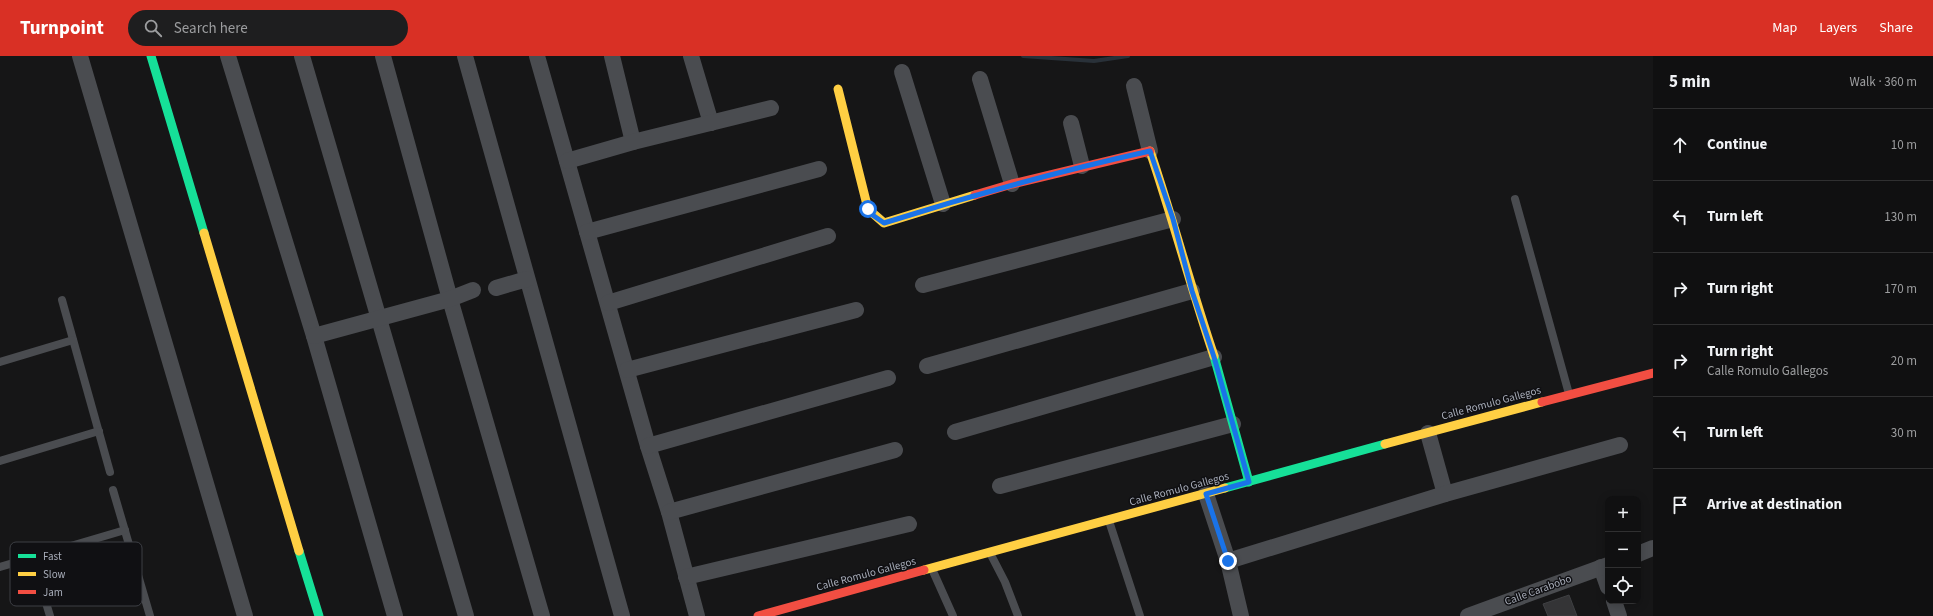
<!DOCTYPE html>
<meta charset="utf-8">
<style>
:root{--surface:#101011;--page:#1e1e1f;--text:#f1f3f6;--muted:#9c9d9f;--line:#303031;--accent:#d93025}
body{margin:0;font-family:"Source Sans 3",sans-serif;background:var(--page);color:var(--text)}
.controls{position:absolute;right:12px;bottom:12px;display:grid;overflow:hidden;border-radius:8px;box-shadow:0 2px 10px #0003}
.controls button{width:36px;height:36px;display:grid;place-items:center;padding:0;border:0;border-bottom:1px solid var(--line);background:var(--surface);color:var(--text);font:20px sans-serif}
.stop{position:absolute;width:12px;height:12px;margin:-9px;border:3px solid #1a73e8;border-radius:50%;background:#fff}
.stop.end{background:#1a73e8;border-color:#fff;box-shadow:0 1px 4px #0008}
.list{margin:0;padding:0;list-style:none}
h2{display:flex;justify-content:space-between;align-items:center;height:52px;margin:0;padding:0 16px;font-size:17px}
h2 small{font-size:13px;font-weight:400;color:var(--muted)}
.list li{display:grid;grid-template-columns:26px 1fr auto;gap:12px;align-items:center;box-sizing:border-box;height:72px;padding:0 16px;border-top:1px solid var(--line)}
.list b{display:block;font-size:15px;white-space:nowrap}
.list p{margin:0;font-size:13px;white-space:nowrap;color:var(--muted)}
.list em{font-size:13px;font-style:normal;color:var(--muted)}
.icon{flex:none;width:22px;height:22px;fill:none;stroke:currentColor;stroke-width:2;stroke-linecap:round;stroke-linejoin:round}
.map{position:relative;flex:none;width:1653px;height:560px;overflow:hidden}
header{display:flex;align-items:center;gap:24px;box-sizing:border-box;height:56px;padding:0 20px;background:var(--accent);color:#fff}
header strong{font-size:19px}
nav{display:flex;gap:22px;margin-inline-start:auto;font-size:14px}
.search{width:280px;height:36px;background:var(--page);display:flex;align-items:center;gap:10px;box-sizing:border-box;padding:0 14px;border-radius:22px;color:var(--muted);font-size:15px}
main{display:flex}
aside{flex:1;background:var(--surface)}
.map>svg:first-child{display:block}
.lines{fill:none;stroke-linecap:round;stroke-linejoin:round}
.stream{stroke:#293139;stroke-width:4}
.building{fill:#343436;stroke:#3f4043}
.lane{stroke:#4a4c50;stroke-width:8}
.street{stroke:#4a4c50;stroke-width:16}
.fast{stroke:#16e098;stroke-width:9}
.slow{stroke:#ffcf43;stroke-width:9}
.jam{stroke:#f24e42;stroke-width:9}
.route{stroke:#1a73e8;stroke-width:5}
.labels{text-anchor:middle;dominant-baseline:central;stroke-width:3;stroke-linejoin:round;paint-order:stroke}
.street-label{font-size:11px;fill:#a7acb8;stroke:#101013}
.key{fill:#101013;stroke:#3d3f45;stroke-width:1}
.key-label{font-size:11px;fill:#a7acb8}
</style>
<header>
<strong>Turnpoint</strong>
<div class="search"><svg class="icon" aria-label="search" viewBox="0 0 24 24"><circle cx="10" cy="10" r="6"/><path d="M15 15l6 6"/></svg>Search here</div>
<nav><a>Map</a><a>Layers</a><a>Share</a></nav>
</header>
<main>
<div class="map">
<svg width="1653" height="560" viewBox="0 0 1653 560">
<rect width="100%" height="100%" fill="#161617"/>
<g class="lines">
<polyline class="stream" points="1023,0 1094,5 1128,0"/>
</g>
<polygon class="building" points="1569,539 1577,560 1548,560 1543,548"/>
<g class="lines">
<g class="lane">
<polyline points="1515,143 1569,338"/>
<polyline points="62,244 110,416"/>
<polyline points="0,306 73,284"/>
<polyline points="0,405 99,375"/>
<polyline points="113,434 150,560"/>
<polyline points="1109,465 1140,560"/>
<polyline points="990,497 1005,526 1018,560"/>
<polyline points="32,501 50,560"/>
<polyline points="0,511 125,474"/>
<polyline points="932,513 953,560"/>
</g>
<g class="street">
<polyline points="80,0 245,560"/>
<polyline points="228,0 314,280 395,560"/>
<polyline points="302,0 466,560"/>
<polyline points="383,0 450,243 542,560"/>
<polyline points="465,0 622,560"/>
<polyline points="537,0 648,390 669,456 697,560"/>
<polyline points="612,0 633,86"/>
<polyline points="691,0 711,67"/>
<polyline points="902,16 943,148"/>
<polyline points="980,23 1012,128"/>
<polyline points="1134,30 1150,95"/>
<polyline points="1071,67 1082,110"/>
<polyline points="567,105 633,86 771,52"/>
<polyline points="587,176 819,113"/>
<polyline points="923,229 1173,163"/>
<polyline points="496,232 527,223"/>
<polyline points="608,247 828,180"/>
<polyline points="314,280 450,243 473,234"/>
<polyline points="927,310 1192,235"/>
<polyline points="627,314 856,254"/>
<polyline points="955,376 1214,301"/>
<polyline points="1428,377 1445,438"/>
<polyline points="648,390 888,322"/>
<polyline points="1000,430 1233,368"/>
<polyline points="1206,438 1228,505"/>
<polyline points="669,456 895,394"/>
<polyline points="1638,498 1653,492"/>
<polyline points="1601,511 1608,531"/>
<polyline points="686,521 909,468"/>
<polyline points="1614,545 1619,560"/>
<polyline points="1241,560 1228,505 1445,438 1620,389"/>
<polyline points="1468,560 1608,509"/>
</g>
<g class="fast">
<polyline points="151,0 204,177"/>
<polyline points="1214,300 1249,426"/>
<polyline points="1225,432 1385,388"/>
<polyline points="299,495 319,560"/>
</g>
<g class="slow">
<polyline points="838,33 868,153 884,167 975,139"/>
<path d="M1150,95C1173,163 1191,232 1214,300"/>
<polyline points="204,177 299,495"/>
<polyline points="1385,388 1542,346"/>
<polyline points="924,514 1225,432"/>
</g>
<g class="jam">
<polyline points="975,139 1012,128 1150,95"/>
<polyline points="1542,346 1653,317"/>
<polyline points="758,560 924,514"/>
</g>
</g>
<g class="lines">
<path class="route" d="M868,153L874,160L884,167C972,139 1060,115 1150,95L1173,163L1192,235L1214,301L1249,426L1206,438L1228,505"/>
</g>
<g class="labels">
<g class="street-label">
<text transform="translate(1491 347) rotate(-15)">Calle Romulo Gallegos</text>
<text transform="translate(1179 433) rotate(-15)">Calle Romulo Gallegos</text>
<text transform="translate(866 518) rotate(-15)">Calle Romulo Gallegos</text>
<text transform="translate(1538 534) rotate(-20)">Calle Carabobo</text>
</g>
</g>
<rect x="10" y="486" width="132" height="64" rx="6" class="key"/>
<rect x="18" y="498" width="18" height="4" fill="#16e098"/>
<rect x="18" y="516" width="18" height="4" fill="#ffcf43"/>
<rect x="18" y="534" width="18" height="4" fill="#f24e42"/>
<g class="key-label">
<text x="43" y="504">Fast</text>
<text x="43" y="522">Slow</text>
<text x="43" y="540">Jam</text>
</g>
</svg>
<div class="controls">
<button>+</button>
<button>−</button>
<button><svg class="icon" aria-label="locate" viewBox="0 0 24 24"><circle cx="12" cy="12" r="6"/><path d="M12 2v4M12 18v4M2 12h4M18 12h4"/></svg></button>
</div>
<div class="stop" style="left:868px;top:153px"></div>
<div class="stop end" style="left:1228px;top:505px"></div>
</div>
<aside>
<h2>5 min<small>Walk · 360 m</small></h2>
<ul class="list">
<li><svg class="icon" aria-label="ahead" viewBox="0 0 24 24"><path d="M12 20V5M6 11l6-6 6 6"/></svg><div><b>Continue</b></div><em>10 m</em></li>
<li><svg class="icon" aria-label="left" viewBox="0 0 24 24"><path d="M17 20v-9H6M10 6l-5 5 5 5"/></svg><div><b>Turn left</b></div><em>130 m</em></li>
<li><svg class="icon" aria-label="right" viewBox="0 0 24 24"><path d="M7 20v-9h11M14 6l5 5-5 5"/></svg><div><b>Turn right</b></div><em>170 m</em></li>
<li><svg class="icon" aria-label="right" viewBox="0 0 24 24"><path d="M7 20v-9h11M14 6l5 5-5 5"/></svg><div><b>Turn right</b><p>Calle Romulo Gallegos</p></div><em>20 m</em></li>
<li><svg class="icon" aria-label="left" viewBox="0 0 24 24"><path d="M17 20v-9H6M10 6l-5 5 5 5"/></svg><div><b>Turn left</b></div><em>30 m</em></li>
<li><svg class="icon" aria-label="arrive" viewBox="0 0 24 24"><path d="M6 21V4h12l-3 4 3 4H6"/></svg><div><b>Arrive at destination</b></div></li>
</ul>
</aside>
</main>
